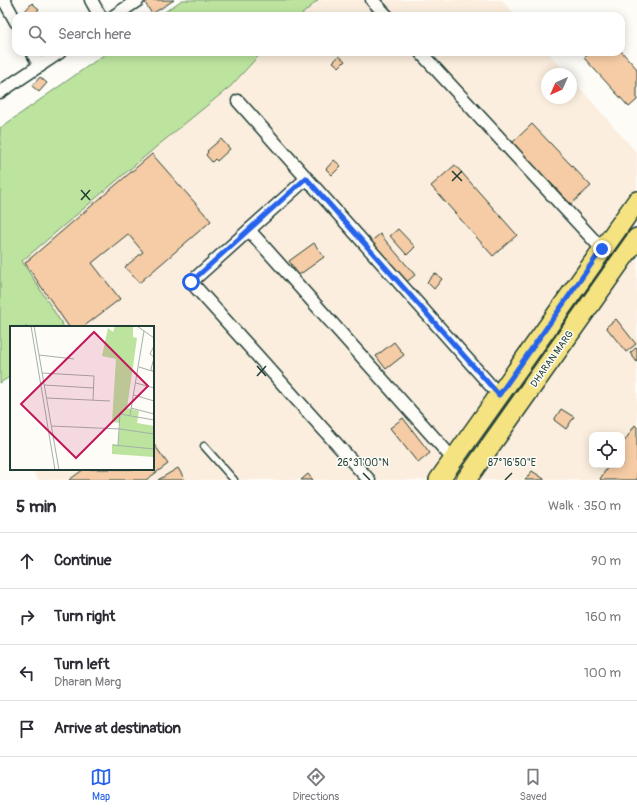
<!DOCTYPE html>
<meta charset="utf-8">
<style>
:root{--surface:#fff;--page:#f2f2f3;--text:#2b2b33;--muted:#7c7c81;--line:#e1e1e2;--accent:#2563eb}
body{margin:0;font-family:Pangolin,sans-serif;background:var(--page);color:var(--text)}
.controls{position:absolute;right:12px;bottom:12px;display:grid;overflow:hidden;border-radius:8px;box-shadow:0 2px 10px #0003}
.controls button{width:36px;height:36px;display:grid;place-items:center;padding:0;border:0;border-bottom:1px solid var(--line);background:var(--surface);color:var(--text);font:20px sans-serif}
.compass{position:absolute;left:541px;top:68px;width:36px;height:36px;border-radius:50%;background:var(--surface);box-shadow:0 2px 10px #0003;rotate:225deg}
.stop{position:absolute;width:12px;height:12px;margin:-9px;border:3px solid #2563eb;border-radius:50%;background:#fff}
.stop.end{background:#2563eb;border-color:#fff;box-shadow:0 1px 4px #0008}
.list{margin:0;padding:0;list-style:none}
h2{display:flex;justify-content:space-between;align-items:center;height:52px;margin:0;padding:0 16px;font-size:17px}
h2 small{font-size:13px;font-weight:400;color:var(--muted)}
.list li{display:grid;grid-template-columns:26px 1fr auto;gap:12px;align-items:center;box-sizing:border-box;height:56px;padding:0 16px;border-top:1px solid var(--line)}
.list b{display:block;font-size:15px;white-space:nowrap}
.list p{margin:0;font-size:13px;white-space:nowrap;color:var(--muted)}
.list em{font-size:13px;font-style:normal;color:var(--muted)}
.icon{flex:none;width:22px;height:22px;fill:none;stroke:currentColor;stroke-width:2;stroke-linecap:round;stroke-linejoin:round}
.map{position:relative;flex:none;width:637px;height:480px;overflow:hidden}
.search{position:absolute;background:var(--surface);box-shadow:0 2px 10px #0003;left:12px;right:12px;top:12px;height:44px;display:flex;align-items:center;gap:10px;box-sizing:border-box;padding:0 14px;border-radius:12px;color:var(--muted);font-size:15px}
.sheet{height:276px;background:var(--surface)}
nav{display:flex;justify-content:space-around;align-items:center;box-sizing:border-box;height:56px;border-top:1px solid var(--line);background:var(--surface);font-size:11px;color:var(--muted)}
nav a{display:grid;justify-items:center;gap:2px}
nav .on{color:var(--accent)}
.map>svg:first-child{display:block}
.built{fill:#fbeede;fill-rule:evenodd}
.green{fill:#bce49f;stroke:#6e906a}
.building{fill:#f5cca5;stroke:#1f3d34}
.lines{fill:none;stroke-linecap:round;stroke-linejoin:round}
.lane-casing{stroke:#1f3d34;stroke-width:9}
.street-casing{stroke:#1f3d34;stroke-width:15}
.primary-casing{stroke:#1f3d34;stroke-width:22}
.lane{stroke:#fdfcf7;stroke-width:6}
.street{stroke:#fdfcf7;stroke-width:12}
.primary{stroke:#f5e382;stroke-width:19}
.route{stroke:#2563eb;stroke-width:5}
.ticks{fill:none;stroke:#1f3d34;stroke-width:1.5}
.labels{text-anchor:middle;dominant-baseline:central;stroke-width:3;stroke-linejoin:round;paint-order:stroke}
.street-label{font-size:10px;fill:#1f3d34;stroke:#fdfcf7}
.inset-road{fill:none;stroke:#a4b0a9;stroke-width:1}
.view{fill:#c2185b;fill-opacity:0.15;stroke:#c2185b;stroke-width:2}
.inset-edge{fill:none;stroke:#1f3d34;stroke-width:2}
.ticks-label{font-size:10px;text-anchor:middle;fill:#1f3d34;stroke:#fdfcf7;stroke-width:3;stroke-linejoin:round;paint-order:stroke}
</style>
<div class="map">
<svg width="637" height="480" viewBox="0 0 637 480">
<rect width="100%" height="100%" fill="#fdfcf7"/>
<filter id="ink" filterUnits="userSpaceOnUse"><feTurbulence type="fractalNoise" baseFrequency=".025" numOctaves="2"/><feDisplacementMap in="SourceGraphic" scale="8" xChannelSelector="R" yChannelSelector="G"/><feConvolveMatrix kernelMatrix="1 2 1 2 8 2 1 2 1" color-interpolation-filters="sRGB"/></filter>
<g filter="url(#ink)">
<g class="built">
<polygon points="318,0 502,0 516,16 300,16"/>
<path d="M262,52H548L567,74H547V98H571V78L637,153V201L626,216L637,229V480H39L30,469H153V327H64L22,261L156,147L231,86ZM592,435H622V465H592Z"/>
</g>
<g class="green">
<polygon points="182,0 318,0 300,16 159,16"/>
<polygon points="108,52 262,52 231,86 156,147 22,261 64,327 11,327 11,376 0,383 0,128"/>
</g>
<g class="building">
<polygon points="149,0 174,0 152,14 145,3"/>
<polygon points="32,3 39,9 33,16 28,16 24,12"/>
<polygon points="621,51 637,69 637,100 629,107 584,58 591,52"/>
<polygon points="339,56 345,61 339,67 333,62"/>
<polygon points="40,77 47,83 39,92 32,86"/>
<polygon points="532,124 591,186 571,204 512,143"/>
<polygon points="221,139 230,149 217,161 215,159 212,162 206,155 208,152 207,151"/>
<polygon points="152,154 211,221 139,283 125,267 143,252 128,234 92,263 120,299 83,327 69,327 25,263"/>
<polygon points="334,160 341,166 332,175 326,169"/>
<polygon points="455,165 517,235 493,256 431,186"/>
<polygon points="398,229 415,247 407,255 390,236"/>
<polygon points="380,234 415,275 404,284 369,243"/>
<polygon points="314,243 324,257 299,275 289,261"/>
<polygon points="435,273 442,279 434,289 427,282"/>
<polygon points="616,319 636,344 626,352 606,327"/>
<polygon points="394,342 404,355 386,369 376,356"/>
<polygon points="637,347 637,362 630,353"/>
<polygon points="561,409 574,417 566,429 554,420"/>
<polygon points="403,418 430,453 418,463 390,428"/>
<polygon points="635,425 637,427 637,480 601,480 600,479 609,465 622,465 622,445"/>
<polygon points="153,443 168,464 146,480 69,480 84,469 153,469"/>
<polygon points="178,468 185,480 158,480"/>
<polygon points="532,471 544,479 544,480 525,480"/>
<polygon points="308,474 313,480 301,480"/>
</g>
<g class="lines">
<defs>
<polyline id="lane" points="204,446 234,480"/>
<g id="street">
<polyline points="4,0 16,22"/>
<polyline points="91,0 100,16"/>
<polyline points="372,0 387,16"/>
<polyline points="114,16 138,0"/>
<polyline points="32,52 40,66"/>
<polyline points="420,52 602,249"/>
<polyline points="0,92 60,52"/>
<polyline points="238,101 499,395"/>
<polyline points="306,179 191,282 369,480"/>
<polyline points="249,230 454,460"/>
</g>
<g id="primary">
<polyline points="439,480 637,201"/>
<polyline points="466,480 637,238"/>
</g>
</defs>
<use href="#lane" class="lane-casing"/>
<use href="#street" class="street-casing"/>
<use href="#primary" class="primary-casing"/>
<use href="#lane" class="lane"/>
<use href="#street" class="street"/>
<use href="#primary" class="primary"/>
</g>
</g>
<g class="lines" filter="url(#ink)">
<polyline class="route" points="191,282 306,178 499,395 602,249"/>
</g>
<path class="ticks" d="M452,171L462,181M452,181L462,171M81,190L90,200M81,200L90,190M257,366L266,376M257,376L266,366M363,473L370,480M505,480L512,473"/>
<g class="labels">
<g class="street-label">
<text transform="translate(552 359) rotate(-55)">DHARAN MARG</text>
</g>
</g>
<g transform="translate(10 326)">
<rect width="144" height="144" fill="#fdfcf7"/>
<path d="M105,0H123V11L127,12L117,82L129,85L127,97L144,100V131L102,128V118L108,119L110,97L102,96L106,33L92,30L98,2L103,6Z" fill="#bce49f"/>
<path class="inset-road" d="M21,0L45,144M24,0L49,144M127,0L144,12M144,20L140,28L144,31M29,29L64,33M144,32L141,43L144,47M129,41L142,45M32,47L84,50L83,74M126,57L144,62M34,59L84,62M124,69L144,75M37,72L100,75M121,82L144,88M120,89L134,5M41,100L110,103L144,108M103,119L144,123M108,119L110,88L144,94"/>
<path class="view" d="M84,6L138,60L66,132L11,78Z"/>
<rect width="144" height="144" class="inset-edge"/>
</g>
<g class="ticks-label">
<text x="363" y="466">26°31'00"N</text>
<text x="512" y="466">87°16'50"E</text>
</g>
</svg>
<div class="controls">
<button><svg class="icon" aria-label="locate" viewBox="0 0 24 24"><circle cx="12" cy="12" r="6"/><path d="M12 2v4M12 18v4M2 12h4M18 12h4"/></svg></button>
</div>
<svg class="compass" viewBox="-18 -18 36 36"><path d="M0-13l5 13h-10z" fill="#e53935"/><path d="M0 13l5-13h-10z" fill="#7c7c81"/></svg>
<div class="stop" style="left:191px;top:282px"></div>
<div class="stop end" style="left:602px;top:249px"></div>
<div class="search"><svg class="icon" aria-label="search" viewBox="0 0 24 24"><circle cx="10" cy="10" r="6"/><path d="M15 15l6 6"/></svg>Search here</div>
</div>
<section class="sheet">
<h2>5 min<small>Walk · 350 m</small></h2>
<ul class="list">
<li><svg class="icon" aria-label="ahead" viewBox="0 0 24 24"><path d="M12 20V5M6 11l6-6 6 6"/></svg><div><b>Continue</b></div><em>90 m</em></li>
<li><svg class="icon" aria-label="right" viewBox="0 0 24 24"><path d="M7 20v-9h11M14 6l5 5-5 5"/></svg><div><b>Turn right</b></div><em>160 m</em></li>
<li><svg class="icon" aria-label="left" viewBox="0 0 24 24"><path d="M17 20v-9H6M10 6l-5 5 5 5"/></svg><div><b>Turn left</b><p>Dharan Marg</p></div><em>100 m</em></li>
<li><svg class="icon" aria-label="arrive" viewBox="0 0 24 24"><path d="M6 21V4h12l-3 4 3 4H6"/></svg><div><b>Arrive at destination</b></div></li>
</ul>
</section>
<nav>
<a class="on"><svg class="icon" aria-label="map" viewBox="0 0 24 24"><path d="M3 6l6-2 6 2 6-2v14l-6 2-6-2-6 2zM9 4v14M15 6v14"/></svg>Map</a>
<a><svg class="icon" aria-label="directions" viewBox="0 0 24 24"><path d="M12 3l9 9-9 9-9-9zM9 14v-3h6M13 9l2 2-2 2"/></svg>Directions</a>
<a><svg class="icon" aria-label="saved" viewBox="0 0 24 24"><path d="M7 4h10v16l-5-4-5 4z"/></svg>Saved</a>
</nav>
